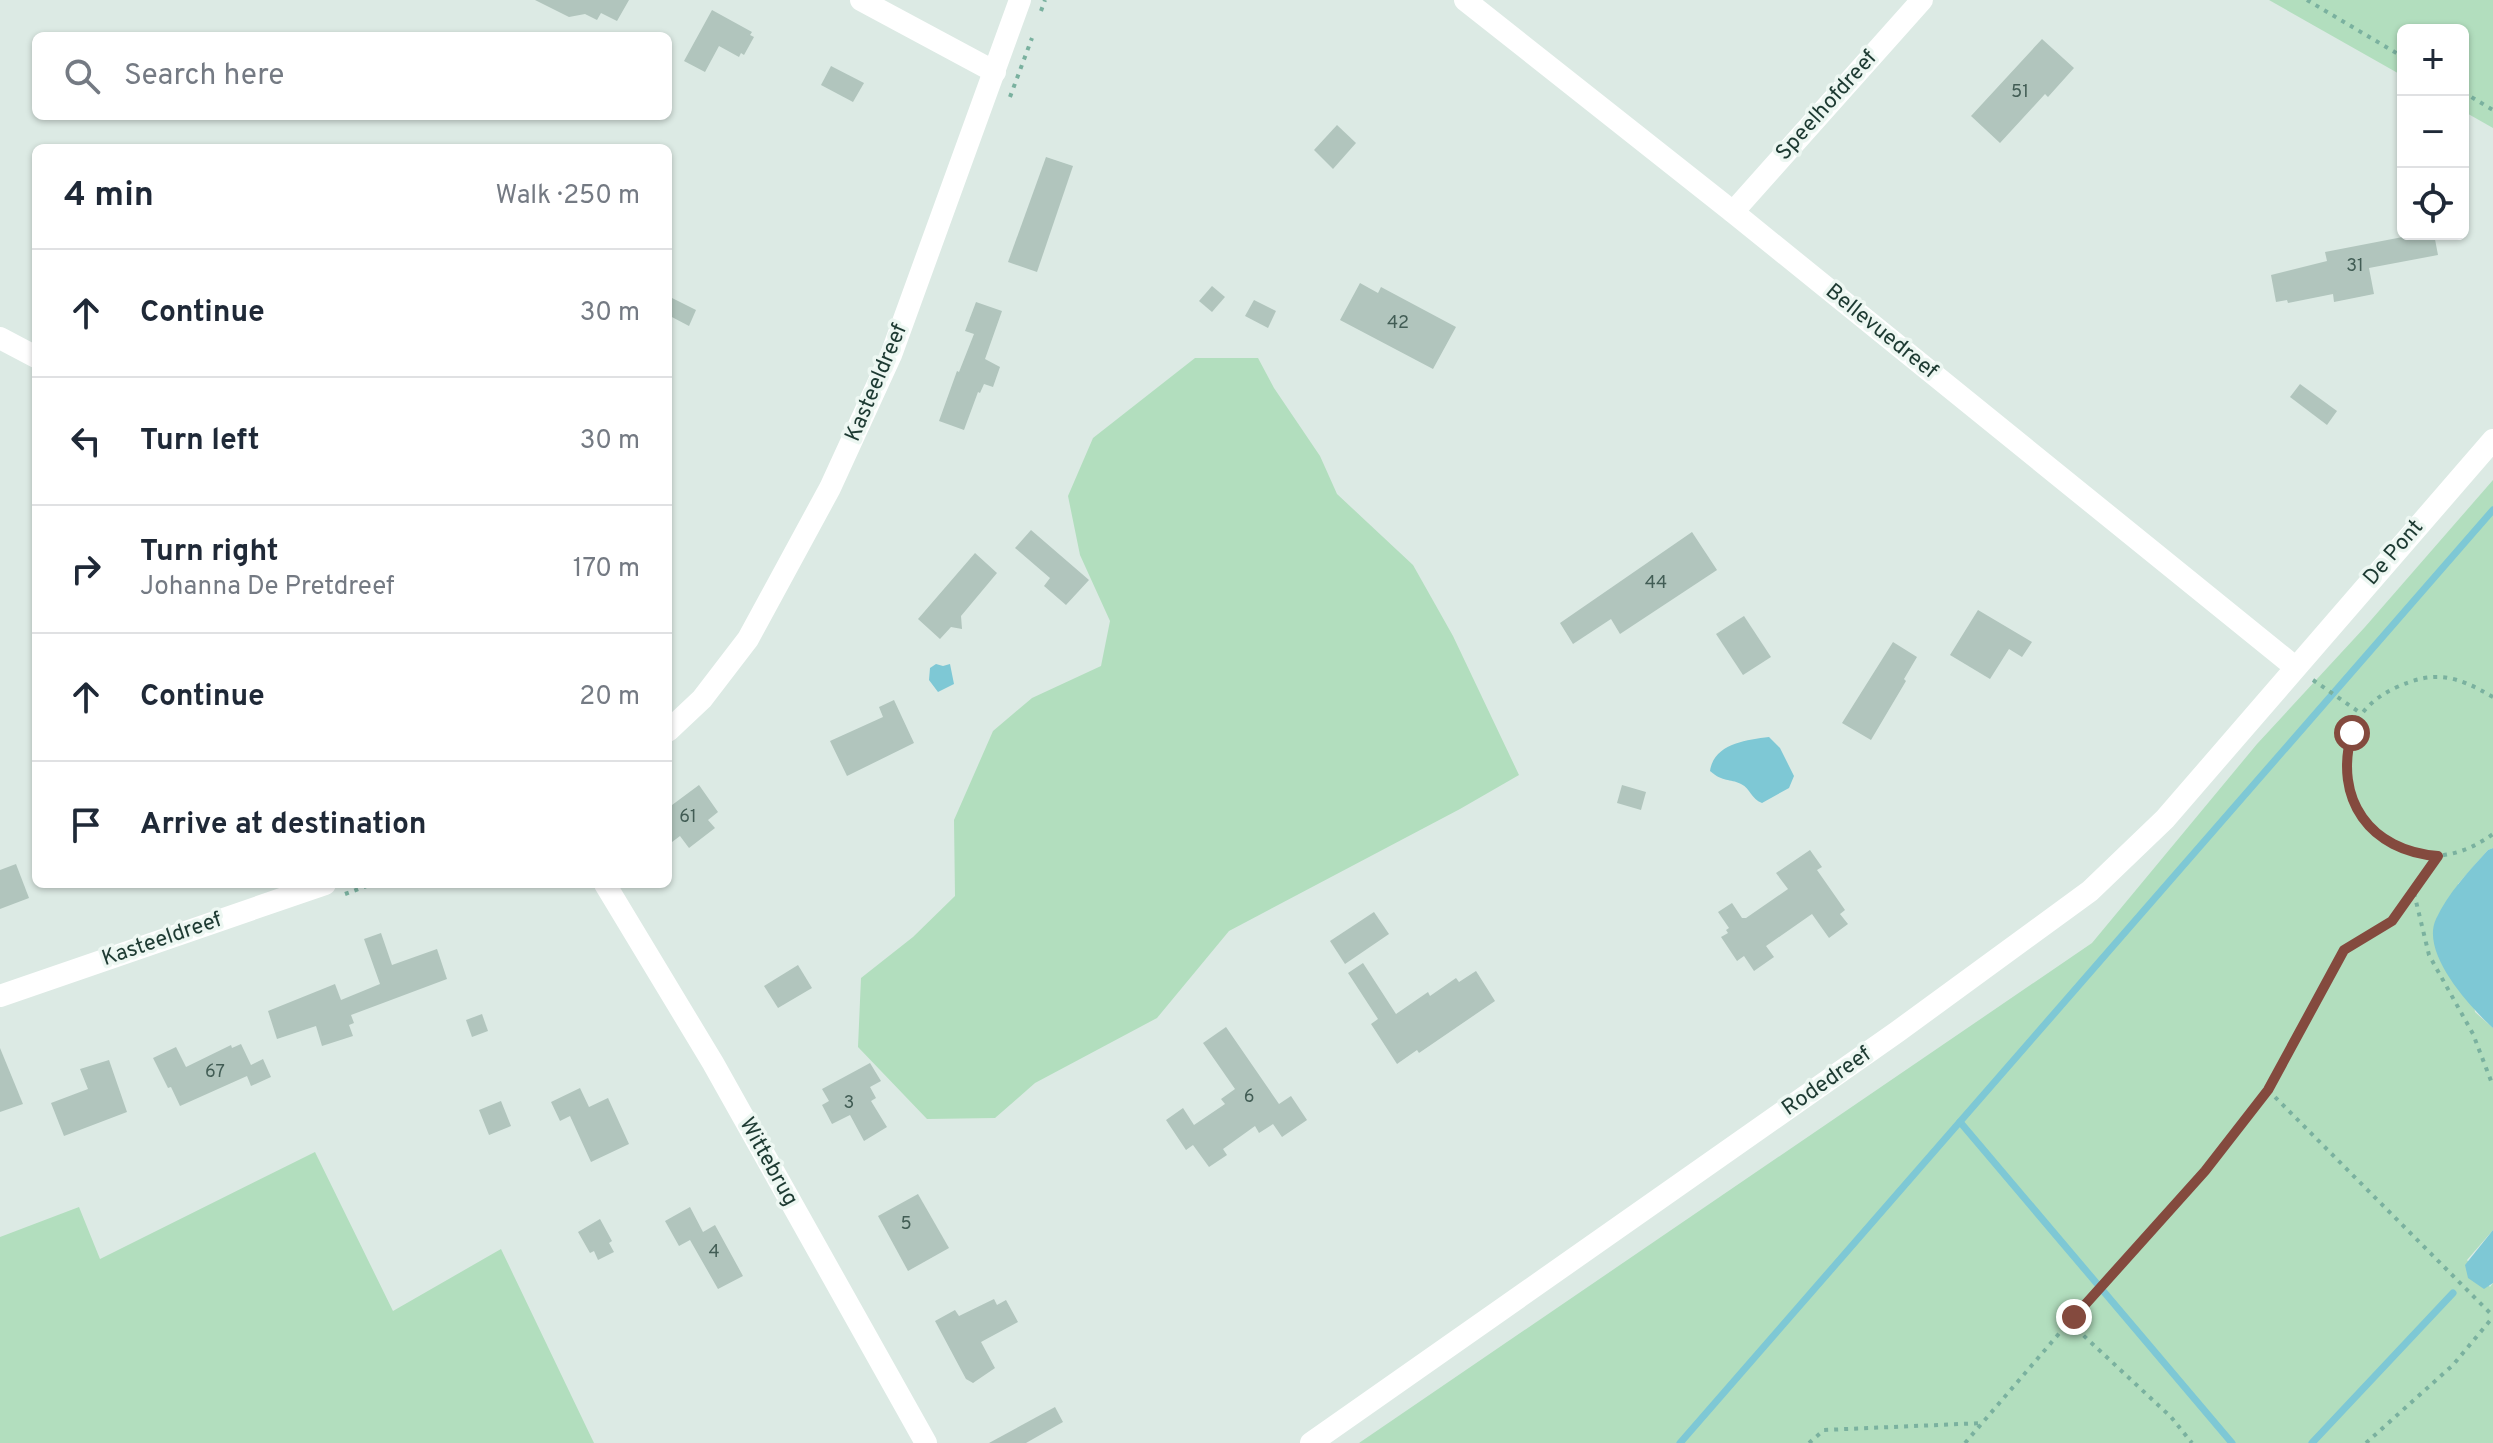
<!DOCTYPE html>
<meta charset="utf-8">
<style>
:root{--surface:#fff;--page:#f6f6f7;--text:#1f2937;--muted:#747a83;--line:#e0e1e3}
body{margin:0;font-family:Overpass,sans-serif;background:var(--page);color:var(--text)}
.controls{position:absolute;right:24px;top:24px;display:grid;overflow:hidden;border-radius:12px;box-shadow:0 2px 6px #0004}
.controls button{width:72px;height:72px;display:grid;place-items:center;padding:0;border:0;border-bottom:2px solid var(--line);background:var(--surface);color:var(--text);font:40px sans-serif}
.stop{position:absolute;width:24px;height:24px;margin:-18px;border:6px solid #844a3e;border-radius:50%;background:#fff}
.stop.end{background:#844a3e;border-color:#fff;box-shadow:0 2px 8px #0008}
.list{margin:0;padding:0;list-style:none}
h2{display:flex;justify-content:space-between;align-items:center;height:104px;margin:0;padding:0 32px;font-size:34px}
h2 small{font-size:26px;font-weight:400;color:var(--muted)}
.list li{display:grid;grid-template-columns:52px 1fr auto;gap:24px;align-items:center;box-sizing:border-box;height:128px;padding:0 32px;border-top:2px solid var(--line)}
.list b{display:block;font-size:30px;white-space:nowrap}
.list p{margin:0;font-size:26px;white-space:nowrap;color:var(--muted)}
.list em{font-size:26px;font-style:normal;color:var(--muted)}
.icon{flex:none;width:44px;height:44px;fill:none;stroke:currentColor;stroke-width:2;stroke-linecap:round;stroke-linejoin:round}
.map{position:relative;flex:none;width:2493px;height:1443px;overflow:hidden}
.search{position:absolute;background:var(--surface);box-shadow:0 2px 6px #0004;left:32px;top:32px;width:640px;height:88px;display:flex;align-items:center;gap:20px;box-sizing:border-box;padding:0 28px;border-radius:12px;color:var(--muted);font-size:30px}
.panel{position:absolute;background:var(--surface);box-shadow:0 2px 6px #0004;left:32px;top:144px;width:640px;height:744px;border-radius:12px}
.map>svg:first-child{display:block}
.green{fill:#b2debe}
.water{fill:#7ec8d5}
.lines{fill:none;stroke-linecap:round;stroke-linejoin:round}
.stream{stroke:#7ec8d5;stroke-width:7}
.building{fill:#b1c5bd}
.path{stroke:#7ab19f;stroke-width:4;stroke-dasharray:4 6;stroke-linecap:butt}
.minor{stroke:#fff;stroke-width:22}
.route{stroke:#844a3e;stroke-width:10}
.labels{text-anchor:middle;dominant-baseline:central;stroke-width:7;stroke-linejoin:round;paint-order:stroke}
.number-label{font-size:18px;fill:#425d55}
.street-label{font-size:22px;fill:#1d3a32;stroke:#edf7f2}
</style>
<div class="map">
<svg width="2493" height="1443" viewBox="0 0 2493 1443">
<rect width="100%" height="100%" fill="#dceae4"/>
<g class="green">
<polygon points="2269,0 2493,0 2493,128 2463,111 2463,30 2403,30 2403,76"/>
<polygon points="1195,358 1258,358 1274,388 1320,456 1337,494 1413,565 1453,636 1519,775 1460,809 1229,931 1157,1018 1035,1083 995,1118 927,1119 858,1047 861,978 913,937 955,896 954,820 993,731 1032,698 1101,666 1110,621 1080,555 1068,496 1093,438"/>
<polygon points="2493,480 2493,848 2488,850 2458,884 2475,1012 2493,1028 2493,1230 2467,1260 2490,1287 2493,1283 2493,1443 1359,1443 2092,943 2257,744 2365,627"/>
<polygon points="315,1152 393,1311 501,1249 594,1443 0,1443 0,1237 79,1207 100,1259"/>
</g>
<g class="water">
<polygon points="936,664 943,666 950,664 954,684 938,692 929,680 930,668"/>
<path d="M1769,737L1780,748L1794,776L1789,788L1762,803C1751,799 1751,789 1741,784C1729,778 1724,783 1710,771C1714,744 1745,740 1769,737Z"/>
<path d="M2493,848V1028C2470,1007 2420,953 2436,919C2448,893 2469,871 2488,850Z"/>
<polygon points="2493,1230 2493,1283 2484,1289 2468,1278 2465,1265"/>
</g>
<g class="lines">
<g class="stream">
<polyline points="1960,1122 2232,1443"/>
<polyline points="1680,1443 2493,510"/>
<polyline points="2312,1443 2453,1293"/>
</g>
</g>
<g class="building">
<polygon points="535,0 629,0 617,21 601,13 597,20 585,14 569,17"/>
<polygon points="712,10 752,32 750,35 754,37 744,55 741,53 739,57 719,46 705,72 684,61"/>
<polygon points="2042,39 2074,68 2048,97 2045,94 2000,143 1971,116"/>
<polygon points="831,66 864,83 853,102 821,85"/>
<polygon points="1337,125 1356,143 1333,169 1314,150"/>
<polygon points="1046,157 1073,166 1037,272 1008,262"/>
<polygon points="2434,234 2438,255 2369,268 2374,294 2334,302 2333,294 2288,303 2287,300 2276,302 2271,275 2327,261 2325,252 2413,235 2414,238"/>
<polygon points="1360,283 1378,293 1381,287 1456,327 1433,369 1340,320"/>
<polygon points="1212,286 1225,297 1212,312 1199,301"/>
<polygon points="668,296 696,310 689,326 668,315"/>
<polygon points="1254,300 1276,311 1268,328 1245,316"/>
<polygon points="976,302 1002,311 985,359 1000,367 993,387 984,384 980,393 978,392 964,430 939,421 957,371 959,372 974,334 965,331"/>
<polygon points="2300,384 2337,411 2327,425 2290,397"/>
<polygon points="1031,530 1089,580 1066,605 1044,586 1050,578 1015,548"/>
<polygon points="1692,532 1717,570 1620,634 1611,619 1573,644 1560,623"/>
<polygon points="975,553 997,573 961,616 962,629 951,627 940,639 918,619"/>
<polygon points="1978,610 2032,642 2022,657 2009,649 1990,679 1950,655"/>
<polygon points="1744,616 1771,657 1743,675 1716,634"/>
<polygon points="1893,642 1917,657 1904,679 1906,681 1871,740 1842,723"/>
<polygon points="894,700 914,743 847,776 830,741 883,717 879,707"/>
<polygon points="699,785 718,812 708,820 715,828 689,848 680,836 668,845 668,808"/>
<polygon points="1622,785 1646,792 1641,810 1617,803"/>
<polygon points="1810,850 1822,867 1817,870 1845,910 1840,914 1848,924 1829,938 1812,914 1766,946 1774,957 1754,971 1744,956 1737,961 1721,937 1728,933 1726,930 1729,928 1718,912 1732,903 1742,918 1746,918 1788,889 1776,873"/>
<polygon points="16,864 29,898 0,909 0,870"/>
<polygon points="1374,912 1389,934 1345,964 1330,941"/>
<polygon points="381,933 392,965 437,949 447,979 351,1015 354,1023 349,1025 353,1036 322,1046 316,1026 277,1039 268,1011 335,984 341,1000 380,984 364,939"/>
<polygon points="1363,963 1396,1014 1428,992 1430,996 1456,978 1459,982 1476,971 1495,1001 1419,1053 1417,1050 1397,1064 1371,1024 1378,1019 1348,973"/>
<polygon points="798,965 812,988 778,1008 764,986"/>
<polygon points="482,1014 488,1031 472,1037 466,1020"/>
<polygon points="1226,1027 1279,1104 1291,1096 1307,1120 1282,1137 1273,1124 1259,1133 1255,1126 1223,1149 1227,1155 1209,1167 1193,1145 1186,1150 1166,1120 1183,1108 1194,1125 1225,1104 1221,1099 1235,1089 1203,1043"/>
<polygon points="241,1044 251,1065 263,1059 271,1077 251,1086 247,1076 180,1106 171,1087 168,1088 153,1058 176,1047 186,1067 231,1045 232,1048"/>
<polygon points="0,1048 23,1104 0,1112"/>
<polygon points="109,1060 127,1112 64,1136 51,1103 88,1089 80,1069"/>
<polygon points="870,1063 881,1081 870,1087 876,1098 871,1101 887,1127 864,1141 850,1115 832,1124 822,1105 829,1101 822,1089"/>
<polygon points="580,1088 589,1107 608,1098 629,1144 591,1162 570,1116 560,1121 551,1102"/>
<polygon points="501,1101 511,1126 489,1135 479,1110"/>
<polygon points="918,1194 949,1248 908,1271 878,1216"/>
<polygon points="690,1207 703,1232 715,1225 743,1276 718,1289 690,1240 679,1246 665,1221"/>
<polygon points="600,1219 612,1241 609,1243 614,1252 598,1260 594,1251 590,1253 578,1232"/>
<polygon points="994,1299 997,1305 1006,1300 1018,1322 981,1342 995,1368 973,1383 966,1379 935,1321 955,1310 959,1316"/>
<polygon points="1055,1407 1063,1422 1026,1443 989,1443"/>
</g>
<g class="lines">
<g class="path">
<polyline points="2307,0 2403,57"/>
<polyline points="1041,11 1045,0"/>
<polyline points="2463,92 2493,110"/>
<polyline points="1010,97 1032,38"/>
<polyline points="2313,680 2362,714"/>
<path d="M2493,697C2457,676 2435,669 2395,688C2284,740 2379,917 2493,834"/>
<polyline points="2414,893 2429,955 2473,1034 2493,1086"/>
<polyline points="345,894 372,884"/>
<polyline points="2268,1090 2493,1316"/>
<polyline points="2069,1322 2171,1417 2192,1443"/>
<polyline points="1809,1443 1824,1430 1983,1423"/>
<polyline points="1965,1443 2069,1322 2205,1171 2268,1090 2344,950 2392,921 2438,856"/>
<polyline points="2366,1443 2453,1365 2493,1317"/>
</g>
<g class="minor">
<polyline points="861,0 995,72"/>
<polyline points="1465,0 1733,212 2295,667"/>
<polyline points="1733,212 1922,0"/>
<polyline points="0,338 36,357"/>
<polyline points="668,731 702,699 748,639 830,488 891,355 1020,0"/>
<polyline points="605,884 713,1063 926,1443"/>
<polyline points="0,996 325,884"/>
<polyline points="1311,1443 1897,1032 2090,891 2165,819 2493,440"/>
</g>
</g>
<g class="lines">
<path class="route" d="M2074,1317L2205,1171L2268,1090L2344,950L2392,921L2438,856C2370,851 2333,799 2352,733"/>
</g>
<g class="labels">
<g class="number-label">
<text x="2020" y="92">51</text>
<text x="2355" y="266">31</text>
<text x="1398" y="323">42</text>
<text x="1656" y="583">44</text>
<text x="688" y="817">61</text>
<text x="215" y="1072">67</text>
<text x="1249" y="1097">6</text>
<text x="849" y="1103">3</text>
<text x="906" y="1224">5</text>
<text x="714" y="1252">4</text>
</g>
<g class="street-label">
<text transform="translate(1827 106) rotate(-48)">Speelhofdreef</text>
<text transform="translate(1881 332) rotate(39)">Bellevuedreef</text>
<text transform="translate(877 383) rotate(-67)">Kasteeldreef</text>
<text transform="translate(2394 553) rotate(-49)">De Pont</text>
<text transform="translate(162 940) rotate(-19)">Kasteeldreef</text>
<text transform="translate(1827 1082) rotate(-35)">Rodedreef</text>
<text transform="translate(768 1162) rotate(61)">Wittebrug</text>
</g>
</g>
</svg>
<div class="controls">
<button>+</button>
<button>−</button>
<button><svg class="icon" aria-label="locate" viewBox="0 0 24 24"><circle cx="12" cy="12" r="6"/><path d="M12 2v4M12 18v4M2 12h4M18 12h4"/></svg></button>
</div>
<div class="stop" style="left:2352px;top:733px"></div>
<div class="stop end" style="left:2074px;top:1317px"></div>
<div class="search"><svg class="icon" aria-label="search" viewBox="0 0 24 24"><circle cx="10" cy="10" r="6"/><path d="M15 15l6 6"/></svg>Search here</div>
<section class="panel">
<h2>4 min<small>Walk · 250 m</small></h2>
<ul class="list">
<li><svg class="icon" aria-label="ahead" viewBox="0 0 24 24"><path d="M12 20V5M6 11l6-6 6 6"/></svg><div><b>Continue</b></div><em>30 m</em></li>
<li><svg class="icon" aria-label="left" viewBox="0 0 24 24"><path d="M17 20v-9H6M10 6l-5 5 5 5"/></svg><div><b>Turn left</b></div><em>30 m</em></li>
<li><svg class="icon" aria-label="right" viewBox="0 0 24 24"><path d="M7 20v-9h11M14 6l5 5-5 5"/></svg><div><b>Turn right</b><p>Johanna De Pretdreef</p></div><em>170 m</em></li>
<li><svg class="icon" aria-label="ahead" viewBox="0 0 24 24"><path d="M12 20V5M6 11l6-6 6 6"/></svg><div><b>Continue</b></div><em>20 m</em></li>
<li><svg class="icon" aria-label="arrive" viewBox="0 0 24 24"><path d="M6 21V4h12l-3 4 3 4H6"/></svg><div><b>Arrive at destination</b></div></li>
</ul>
</section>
</div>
